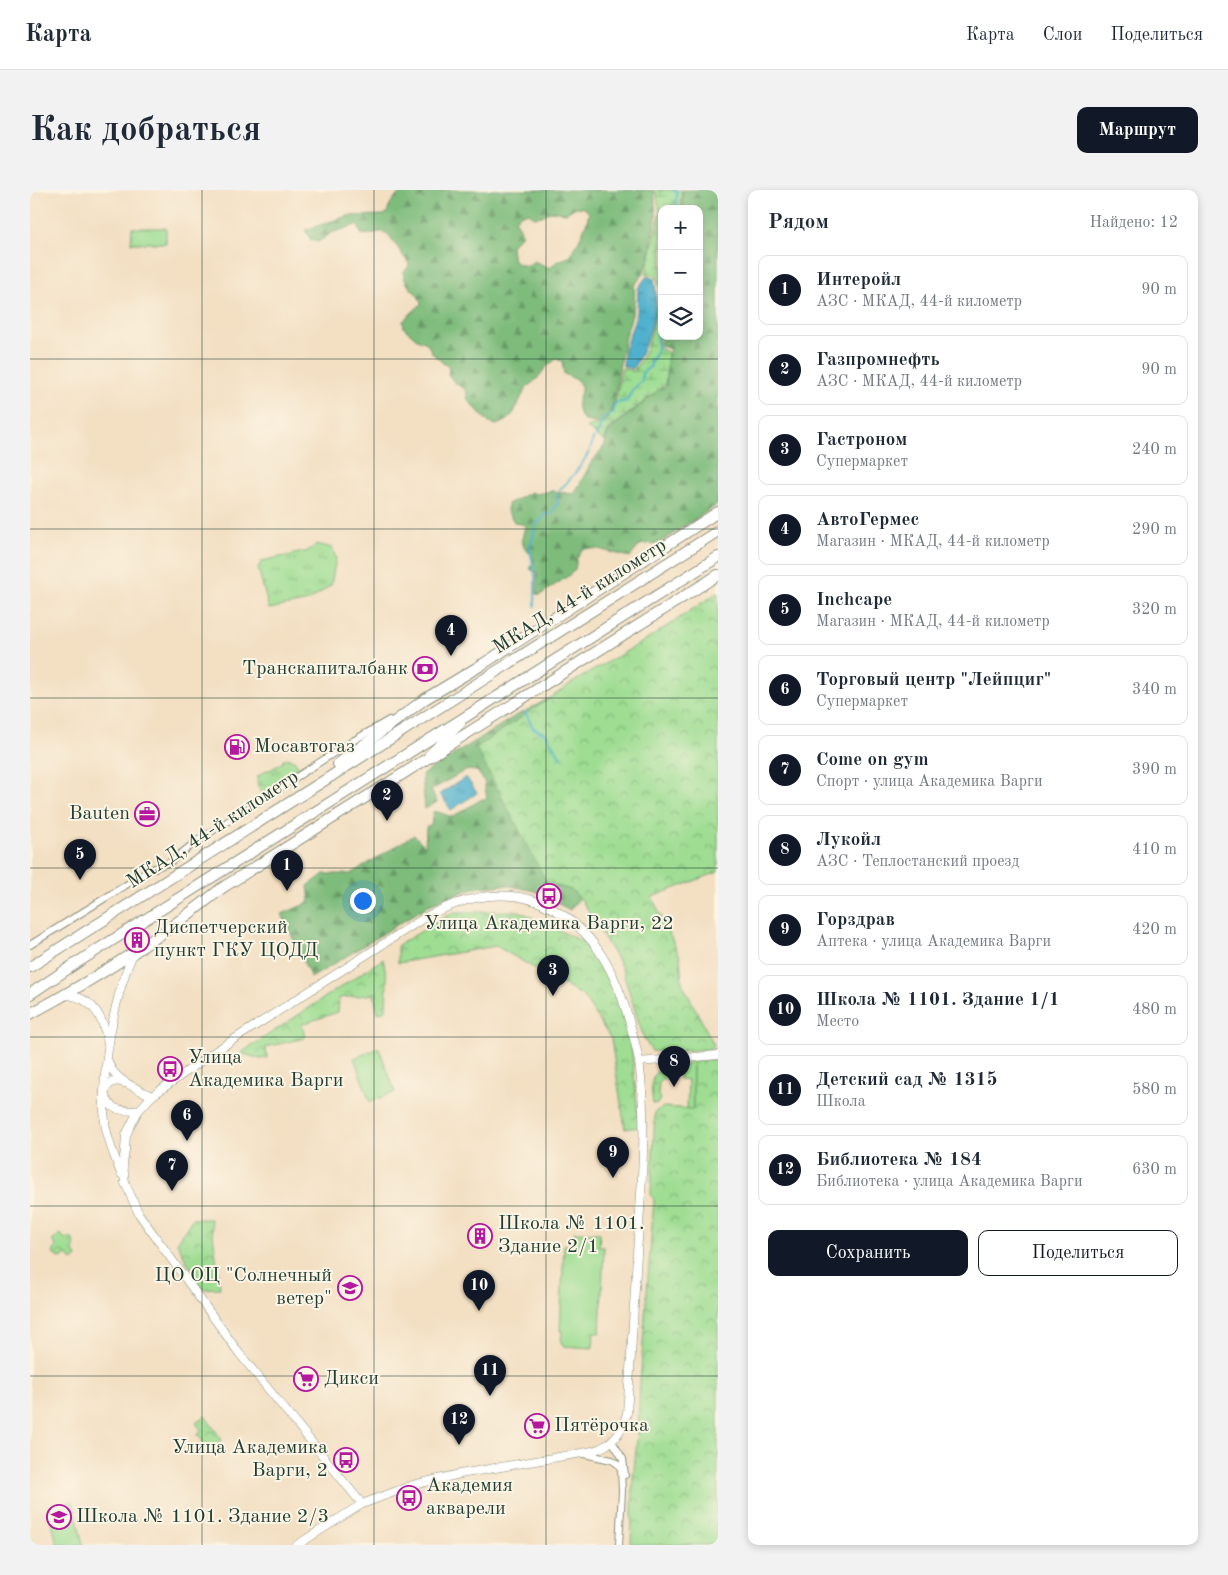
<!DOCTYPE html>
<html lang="ru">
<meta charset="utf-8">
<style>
:root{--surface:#fff;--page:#f2f2f3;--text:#1f2937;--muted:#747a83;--line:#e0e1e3;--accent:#111827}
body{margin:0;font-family:"Old Standard TT",serif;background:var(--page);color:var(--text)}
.controls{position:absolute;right:15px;top:15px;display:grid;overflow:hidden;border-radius:10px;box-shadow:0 2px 8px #0003}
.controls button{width:45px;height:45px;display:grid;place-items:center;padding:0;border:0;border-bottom:1px solid var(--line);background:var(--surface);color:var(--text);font:25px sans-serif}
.you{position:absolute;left:332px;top:710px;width:18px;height:18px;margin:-12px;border:4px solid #fff;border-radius:50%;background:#1a73e8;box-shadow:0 0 0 8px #1a73e833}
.badge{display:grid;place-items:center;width:32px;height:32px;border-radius:50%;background:var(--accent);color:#fff;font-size:16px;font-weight:700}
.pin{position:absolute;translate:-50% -41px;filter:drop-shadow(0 1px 2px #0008)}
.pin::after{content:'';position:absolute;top:26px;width:18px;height:15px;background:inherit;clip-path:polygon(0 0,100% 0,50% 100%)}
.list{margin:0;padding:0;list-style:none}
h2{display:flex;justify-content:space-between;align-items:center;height:65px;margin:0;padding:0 20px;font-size:21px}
h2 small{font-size:16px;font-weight:400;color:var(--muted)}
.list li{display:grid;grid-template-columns:32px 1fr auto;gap:15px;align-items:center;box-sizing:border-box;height:70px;margin:0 10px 10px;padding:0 10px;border:1px solid var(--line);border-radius:10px}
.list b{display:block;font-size:19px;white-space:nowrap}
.list p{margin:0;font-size:16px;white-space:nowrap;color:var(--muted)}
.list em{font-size:16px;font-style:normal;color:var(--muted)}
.actions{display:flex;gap:10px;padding:15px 20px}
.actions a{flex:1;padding:11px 0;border:1px solid var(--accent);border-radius:10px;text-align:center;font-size:18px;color:var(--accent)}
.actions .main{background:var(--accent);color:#fff}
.icon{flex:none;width:28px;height:28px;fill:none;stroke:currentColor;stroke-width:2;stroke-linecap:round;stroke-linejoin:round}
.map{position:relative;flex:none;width:688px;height:1355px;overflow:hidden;border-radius:10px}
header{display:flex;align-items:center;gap:30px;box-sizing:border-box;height:70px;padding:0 25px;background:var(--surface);border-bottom:1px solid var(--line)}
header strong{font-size:24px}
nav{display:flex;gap:28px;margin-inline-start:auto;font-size:18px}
.intro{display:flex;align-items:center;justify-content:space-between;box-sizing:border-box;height:120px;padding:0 30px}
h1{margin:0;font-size:35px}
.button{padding:12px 22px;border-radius:10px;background:var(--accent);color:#fff;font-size:18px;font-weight:700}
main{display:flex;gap:30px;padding:0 30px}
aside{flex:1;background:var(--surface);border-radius:10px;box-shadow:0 2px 8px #0003}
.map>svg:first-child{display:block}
.grass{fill:url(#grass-tufts);stroke:#5e8d63}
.forest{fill:url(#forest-firs);stroke:#4e7c58;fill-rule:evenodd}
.wetland{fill:url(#wetland-marsh);stroke:#5e8d63}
.park{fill:url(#park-crowns);stroke:#5e8d63}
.pitch{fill:#9edd92;stroke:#5e8d63}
.water{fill:url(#water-ripples);stroke:#377781}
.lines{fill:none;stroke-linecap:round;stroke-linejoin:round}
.stream{stroke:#4fb1ce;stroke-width:2}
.minor-casing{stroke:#898e7b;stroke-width:8}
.tertiary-casing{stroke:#898e7b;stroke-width:9}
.primary-casing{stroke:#898e7b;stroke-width:12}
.trunk-casing{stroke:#898e7b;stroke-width:12}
.minor{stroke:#fff;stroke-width:6}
.tertiary{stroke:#fff;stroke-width:8}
.primary{stroke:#fff;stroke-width:10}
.trunk{stroke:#fff;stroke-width:10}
.grid{fill:none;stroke:#1f3d34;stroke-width:1;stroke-opacity:0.55}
.labels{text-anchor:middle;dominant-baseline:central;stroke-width:4;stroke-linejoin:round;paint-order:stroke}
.street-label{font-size:20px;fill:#1f3d34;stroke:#fcf5e5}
.poi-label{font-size:20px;fill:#1f3d34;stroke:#fcf5e5;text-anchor:start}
</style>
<header>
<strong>Карта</strong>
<nav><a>Карта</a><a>Слои</a><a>Поделиться</a></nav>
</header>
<div class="intro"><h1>Как добраться</h1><a class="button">Маршрут</a></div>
<main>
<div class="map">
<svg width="688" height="1355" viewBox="0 0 688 1355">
<defs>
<pattern id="grass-tufts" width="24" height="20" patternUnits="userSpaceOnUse" patternTransform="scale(1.25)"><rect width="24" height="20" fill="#9edd92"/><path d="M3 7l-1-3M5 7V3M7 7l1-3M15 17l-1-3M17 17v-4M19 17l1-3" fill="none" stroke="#80b478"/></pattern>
<pattern id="forest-firs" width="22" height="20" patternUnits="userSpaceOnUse" patternTransform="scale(1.25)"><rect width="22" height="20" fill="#7ebc7c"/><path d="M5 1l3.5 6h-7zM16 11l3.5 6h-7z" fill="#679a66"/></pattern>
<pattern id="wetland-marsh" width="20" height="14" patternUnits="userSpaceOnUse" patternTransform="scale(1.25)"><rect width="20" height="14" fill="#9edd92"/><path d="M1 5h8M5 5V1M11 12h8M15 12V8" fill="none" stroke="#80b478"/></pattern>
<pattern id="park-crowns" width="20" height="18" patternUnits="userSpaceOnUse" patternTransform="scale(1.25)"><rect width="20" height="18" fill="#9edd92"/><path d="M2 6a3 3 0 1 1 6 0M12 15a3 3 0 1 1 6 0" fill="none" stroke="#80b478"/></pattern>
<pattern id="water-ripples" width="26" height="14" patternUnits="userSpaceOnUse" patternTransform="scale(1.25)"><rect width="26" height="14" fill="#4fb1ce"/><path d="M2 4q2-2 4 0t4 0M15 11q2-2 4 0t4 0" fill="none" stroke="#4191a8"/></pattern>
</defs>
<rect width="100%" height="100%" fill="#fcf5e5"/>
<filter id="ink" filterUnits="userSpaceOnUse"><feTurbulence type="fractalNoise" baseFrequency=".02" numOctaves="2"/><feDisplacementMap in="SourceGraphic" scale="10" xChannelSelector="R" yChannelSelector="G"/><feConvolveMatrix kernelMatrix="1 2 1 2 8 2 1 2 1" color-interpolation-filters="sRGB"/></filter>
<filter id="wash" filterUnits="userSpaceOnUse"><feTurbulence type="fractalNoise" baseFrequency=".0096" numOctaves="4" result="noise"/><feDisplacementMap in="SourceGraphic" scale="20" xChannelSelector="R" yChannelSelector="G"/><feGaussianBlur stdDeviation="1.12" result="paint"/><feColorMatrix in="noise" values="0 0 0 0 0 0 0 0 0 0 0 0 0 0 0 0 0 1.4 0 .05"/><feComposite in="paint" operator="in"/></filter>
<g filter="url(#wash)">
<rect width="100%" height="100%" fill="#f3dfc2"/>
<g class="grass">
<polygon points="287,354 302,358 306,368 301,395 279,411 239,419 228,378 232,371 278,361"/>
<path d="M256,568L264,570L271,580L233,604C228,597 226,594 228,586L237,580H240L253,572V570Z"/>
<polygon points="663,871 663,920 657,919 658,890 649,889 651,876"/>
<path d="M638,876L640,885L629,892L628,906L630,908L628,913L623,914C621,897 618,881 638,876Z"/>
</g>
<g class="forest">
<path d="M376,0H624L626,26L619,68L613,84L604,96C607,120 597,135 593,157C587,182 589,209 575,232C560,235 546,231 548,212C549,206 552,202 551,196L547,190L534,184L532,171L526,169L516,177L507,189L496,198L483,224L474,232L466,235L459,233L438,210L436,200C428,195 424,193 418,184L419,178L418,175L414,174L402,163L397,153L387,149L374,138L373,131L391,114C389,100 376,101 373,82L378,78L379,74L359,45C350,37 341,47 331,44L329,37L326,35L301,43L288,52L281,50L275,40L317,26L354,25L357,23C360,11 366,5 376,0ZM546,17L554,18L559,23C557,32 554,40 550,48C547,55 542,58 541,66L526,72L520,78L504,71L497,76L486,73L482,66L481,56C494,42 495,47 485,29L492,24L497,23L505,27L512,26L521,21L536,23Z"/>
<path d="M653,0H688V314L630,353L612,354L609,356L600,367L568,359L553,358L547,368L545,379L541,384L510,405L507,404V382L501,380L500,375H504C505,361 495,365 493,354C491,348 494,342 495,336L492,334L485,333L477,321L478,314L501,302L506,304L522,301L542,304L547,299L561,273L575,255L577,245L581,239L624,204L627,198H634L636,196V170L640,161L638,158L631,156L632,143V146H669V19H651Z"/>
<polygon points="584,474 562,692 540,720 505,701 475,695 444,698 401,714 281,788 252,724 280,712 278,696 294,684 321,684 384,645 395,656 396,637 401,635 403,622 408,622 422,627 452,609 457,609 454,591 447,581 436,580 401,600 407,612 395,619 392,585 482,528"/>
</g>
<g class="wetland">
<polygon points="627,0 652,0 649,19 632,19 632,105 630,105 630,98 626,86 616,84 630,22 626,2"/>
<path d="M629,108L632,109L629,158L638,162L635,195L579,239L574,251L556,237L577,232L586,209L592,178L603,181C620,162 623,132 629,108Z"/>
</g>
<g class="park">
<polygon points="688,402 688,682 622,707 650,767 652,793 684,855 681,859 632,862 622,861 614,849 591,776 551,709 542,700 517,693 446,558 545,491 621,447"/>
<polygon points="489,721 559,755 585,801 601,852 609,937 595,939 581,849 553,806 466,756 368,773 368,755 424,722"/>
<polygon points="353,769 357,788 356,820 348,823 344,804 309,808 308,822 272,834 275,848 236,857 237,868 230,869 211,863"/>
<polygon points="688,869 688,1355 601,1355 603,1289 608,1240 610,1192 624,1010 621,1004 625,922 634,917 663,919 663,871"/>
<polygon points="162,1029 181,1029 190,1098 172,1099 147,1053"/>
<path d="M31,1044L35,1049L41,1048C46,1052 45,1055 43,1060L47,1067L42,1071L38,1065L30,1068L23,1064L26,1055L22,1051Z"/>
<polygon points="175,1226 192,1250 178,1260 168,1244 172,1241 166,1233"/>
</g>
<g class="pitch">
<polygon points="102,38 136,38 136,53 101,53"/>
<polygon points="349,858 365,902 340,912 324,868"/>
<polygon points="544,1042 570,1043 569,1057 574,1057 570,1143 562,1142 564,1145 563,1157 562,1158 533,1156 531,1154 532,1141 530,1141 534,1055 544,1055"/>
<polygon points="43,1311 53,1355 27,1355 19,1317"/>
</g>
<g class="water">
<path d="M617,86L624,89C625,95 626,102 626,109C626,127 614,165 602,179L593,176L594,160L607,123L608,98Z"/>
<polygon points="436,587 447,603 421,620 410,604"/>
</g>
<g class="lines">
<g class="stream">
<polyline points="642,0 647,2 647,3 645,19"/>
<path d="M566,246L574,228L584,222L583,218L585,213L597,211C601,200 605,198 612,191V183L621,176L619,172C629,166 627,155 627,146C627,139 631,128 632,121"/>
<path d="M530,299C539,292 564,261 562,250L564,248"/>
<polyline points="505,416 505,385 500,359 506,334 510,331 515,324 522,324 524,317 528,314 528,310 526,309 527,304"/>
<polyline points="495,522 503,538 516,544 532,569"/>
</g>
</g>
</g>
<g filter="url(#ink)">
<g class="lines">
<defs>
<g id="minor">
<polyline points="0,755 120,680 140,672 167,651 321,552 359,530"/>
<polyline points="582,1251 593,1269 595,1285"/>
<polyline points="554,1264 582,1270 589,1275 591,1280 592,1301 589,1355"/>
</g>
<g id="tertiary">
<polyline points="399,564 431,534"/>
<path d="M35,805C63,806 74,829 78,854"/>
<path d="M78,871C83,890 106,898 122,906"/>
<polyline points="609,872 688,865"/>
<path d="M94,893C83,889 79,893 74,902C79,922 91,920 108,921"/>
<path d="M91,984C85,967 77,950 75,932C70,886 84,804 104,762"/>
<path d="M267,1355L332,1314L383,1295L430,1284L563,1261C583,1255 592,1242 597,1223C601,1170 604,1117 607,1064C611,1000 618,935 609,871C606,854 601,837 596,820C583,778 563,741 523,719C481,695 434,706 394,728L184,862L122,906L108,921L96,945L95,960L93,974L95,993L109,1024L209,1163L332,1314"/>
</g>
<path id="primary" d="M0,824C67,788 133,746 192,698L688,385"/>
<g id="trunk">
<polyline points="308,574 395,509 453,474 688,322"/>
<polyline points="0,777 688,341"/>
<polyline points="0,804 48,772 688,367"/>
</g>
</defs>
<use href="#minor" class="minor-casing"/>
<use href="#tertiary" class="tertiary-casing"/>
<use href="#primary" class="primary-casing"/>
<use href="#trunk" class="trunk-casing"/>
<use href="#minor" class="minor"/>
<use href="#tertiary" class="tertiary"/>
<use href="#primary" class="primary"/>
<use href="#trunk" class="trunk"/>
</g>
</g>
<path class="grid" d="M172,0V1355M344,0V1355M516,0V1355M0,169H688M0,339H688M0,508H688M0,678H688M0,847H688M0,1016H688M0,1186H688"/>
<defs>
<symbol id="bank-ring" viewBox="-11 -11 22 22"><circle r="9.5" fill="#fcf5e5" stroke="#b5179e" stroke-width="1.5"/><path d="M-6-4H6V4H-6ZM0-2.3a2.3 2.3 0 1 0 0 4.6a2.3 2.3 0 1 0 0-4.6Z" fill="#b5179e"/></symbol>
<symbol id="fuel-ring" viewBox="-11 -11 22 22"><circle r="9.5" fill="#fcf5e5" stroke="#b5179e" stroke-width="1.5"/><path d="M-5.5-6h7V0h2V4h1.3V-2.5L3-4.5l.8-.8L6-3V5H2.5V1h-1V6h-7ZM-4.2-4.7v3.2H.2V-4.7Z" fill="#b5179e"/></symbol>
<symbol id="office-ring" viewBox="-11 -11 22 22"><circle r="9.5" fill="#fcf5e5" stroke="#b5179e" stroke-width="1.5"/><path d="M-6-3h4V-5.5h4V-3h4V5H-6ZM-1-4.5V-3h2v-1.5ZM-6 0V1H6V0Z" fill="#b5179e"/></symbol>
<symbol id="bus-ring" viewBox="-11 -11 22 22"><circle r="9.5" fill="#fcf5e5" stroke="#b5179e" stroke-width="1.5"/><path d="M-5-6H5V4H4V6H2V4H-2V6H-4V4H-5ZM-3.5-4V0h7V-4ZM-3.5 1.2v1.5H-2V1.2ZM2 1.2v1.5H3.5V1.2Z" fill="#b5179e"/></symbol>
<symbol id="building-ring" viewBox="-11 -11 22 22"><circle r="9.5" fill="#fcf5e5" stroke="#b5179e" stroke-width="1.5"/><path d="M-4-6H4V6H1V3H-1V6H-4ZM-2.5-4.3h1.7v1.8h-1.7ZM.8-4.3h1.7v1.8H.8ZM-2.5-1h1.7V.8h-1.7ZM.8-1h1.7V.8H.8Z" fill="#b5179e"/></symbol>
<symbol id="school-ring" viewBox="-11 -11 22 22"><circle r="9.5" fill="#fcf5e5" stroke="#b5179e" stroke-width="1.5"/><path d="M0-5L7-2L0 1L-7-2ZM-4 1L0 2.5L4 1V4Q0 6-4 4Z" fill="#b5179e"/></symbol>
<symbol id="supermarket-ring" viewBox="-11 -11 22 22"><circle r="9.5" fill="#fcf5e5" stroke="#b5179e" stroke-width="1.5"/><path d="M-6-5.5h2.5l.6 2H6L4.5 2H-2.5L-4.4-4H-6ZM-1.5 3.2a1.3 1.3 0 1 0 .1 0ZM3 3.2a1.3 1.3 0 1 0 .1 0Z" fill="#b5179e"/></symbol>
</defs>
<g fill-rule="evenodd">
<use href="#bank-ring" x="381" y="465" width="28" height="28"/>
<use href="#fuel-ring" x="193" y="543" width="28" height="28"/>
<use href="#office-ring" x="103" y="610" width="28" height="28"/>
<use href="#bus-ring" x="505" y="692" width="28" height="28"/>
<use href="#building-ring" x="93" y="736" width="28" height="28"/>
<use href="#bus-ring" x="126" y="865" width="28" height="28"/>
<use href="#building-ring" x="436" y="1032" width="28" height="28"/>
<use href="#school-ring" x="306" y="1084" width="28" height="28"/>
<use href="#supermarket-ring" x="262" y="1175" width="28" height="28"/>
<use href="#supermarket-ring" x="493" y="1222" width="28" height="28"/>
<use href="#bus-ring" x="302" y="1256" width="28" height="28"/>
<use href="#bus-ring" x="365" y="1294" width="28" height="28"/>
<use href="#school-ring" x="15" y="1313" width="28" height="28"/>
</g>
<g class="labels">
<g class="street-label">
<text transform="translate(550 407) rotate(-32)">МКАД, 44-й километр</text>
<text transform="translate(183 640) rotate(-33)">МКАД, 44-й километр</text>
</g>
<g class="poi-label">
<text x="378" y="479" text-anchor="end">Транскапиталбанк</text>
<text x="224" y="557">Мосавтогаз</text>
<text x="100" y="624" text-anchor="end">Bauten</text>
<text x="519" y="734" text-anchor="middle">Улица Академика Варги, 22</text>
<text x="124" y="738">Диспетчерский<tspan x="124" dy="23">пункт ГКУ ЦОДД</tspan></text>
<text x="158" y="868">Улица<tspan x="158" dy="23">Академика Варги</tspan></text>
<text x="468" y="1034">Школа № 1101.<tspan x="468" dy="23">Здание 2/1</tspan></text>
<text x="302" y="1086" text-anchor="end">ЦО ОЦ "Солнечный<tspan x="302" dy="23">ветер"</tspan></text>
<text x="294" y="1189">Дикси</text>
<text x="524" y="1236">Пятёрочка</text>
<text x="298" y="1258" text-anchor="end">Улица Академика<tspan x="298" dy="23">Варги, 2</tspan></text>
<text x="396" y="1296">Академия<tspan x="396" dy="23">акварели</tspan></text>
<text x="46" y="1327">Школа № 1101. Здание 2/3</text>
</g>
</g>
</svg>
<div class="controls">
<button>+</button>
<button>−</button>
<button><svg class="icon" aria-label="layers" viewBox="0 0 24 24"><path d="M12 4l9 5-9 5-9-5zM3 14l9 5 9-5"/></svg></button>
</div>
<div class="you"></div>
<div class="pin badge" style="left:257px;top:701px">1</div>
<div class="pin badge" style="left:357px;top:631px">2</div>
<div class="pin badge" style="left:523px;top:806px">3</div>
<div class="pin badge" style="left:421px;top:466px">4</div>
<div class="pin badge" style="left:50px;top:690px">5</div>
<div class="pin badge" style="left:157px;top:951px">6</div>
<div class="pin badge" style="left:142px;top:1001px">7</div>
<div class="pin badge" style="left:644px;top:897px">8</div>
<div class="pin badge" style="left:583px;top:988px">9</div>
<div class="pin badge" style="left:449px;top:1121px">10</div>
<div class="pin badge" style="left:460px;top:1206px">11</div>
<div class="pin badge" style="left:429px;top:1255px">12</div>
</div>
<aside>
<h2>Рядом<small>Найдено: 12</small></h2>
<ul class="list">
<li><span class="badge">1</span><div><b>Интеройл</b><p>АЗС · МКАД, 44-й километр</p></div><em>90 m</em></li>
<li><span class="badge">2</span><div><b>Газпромнефть</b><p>АЗС · МКАД, 44-й километр</p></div><em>90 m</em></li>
<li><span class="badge">3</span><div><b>Гастроном</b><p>Супермаркет</p></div><em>240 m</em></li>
<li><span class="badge">4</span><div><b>АвтоГермес</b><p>Магазин · МКАД, 44-й километр</p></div><em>290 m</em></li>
<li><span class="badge">5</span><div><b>Inchcape</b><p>Магазин · МКАД, 44-й километр</p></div><em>320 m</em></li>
<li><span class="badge">6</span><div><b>Торговый центр &quot;Лейпциг&quot;</b><p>Супермаркет</p></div><em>340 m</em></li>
<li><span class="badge">7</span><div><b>Come on gym</b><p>Спорт · улица Академика Варги</p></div><em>390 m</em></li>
<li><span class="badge">8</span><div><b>Лукойл</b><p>АЗС · Теплостанский проезд</p></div><em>410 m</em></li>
<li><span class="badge">9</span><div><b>Горздрав</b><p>Аптека · улица Академика Варги</p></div><em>420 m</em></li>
<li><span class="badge">10</span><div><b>Школа № 1101. Здание 1/1</b><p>Место</p></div><em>480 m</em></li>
<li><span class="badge">11</span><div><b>Детский сад № 1315</b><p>Школа</p></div><em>580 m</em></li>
<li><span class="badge">12</span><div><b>Библиотека № 184</b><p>Библиотека · улица Академика Варги</p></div><em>630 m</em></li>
</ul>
<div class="actions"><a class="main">Сохранить</a><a>Поделиться</a></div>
</aside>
</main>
